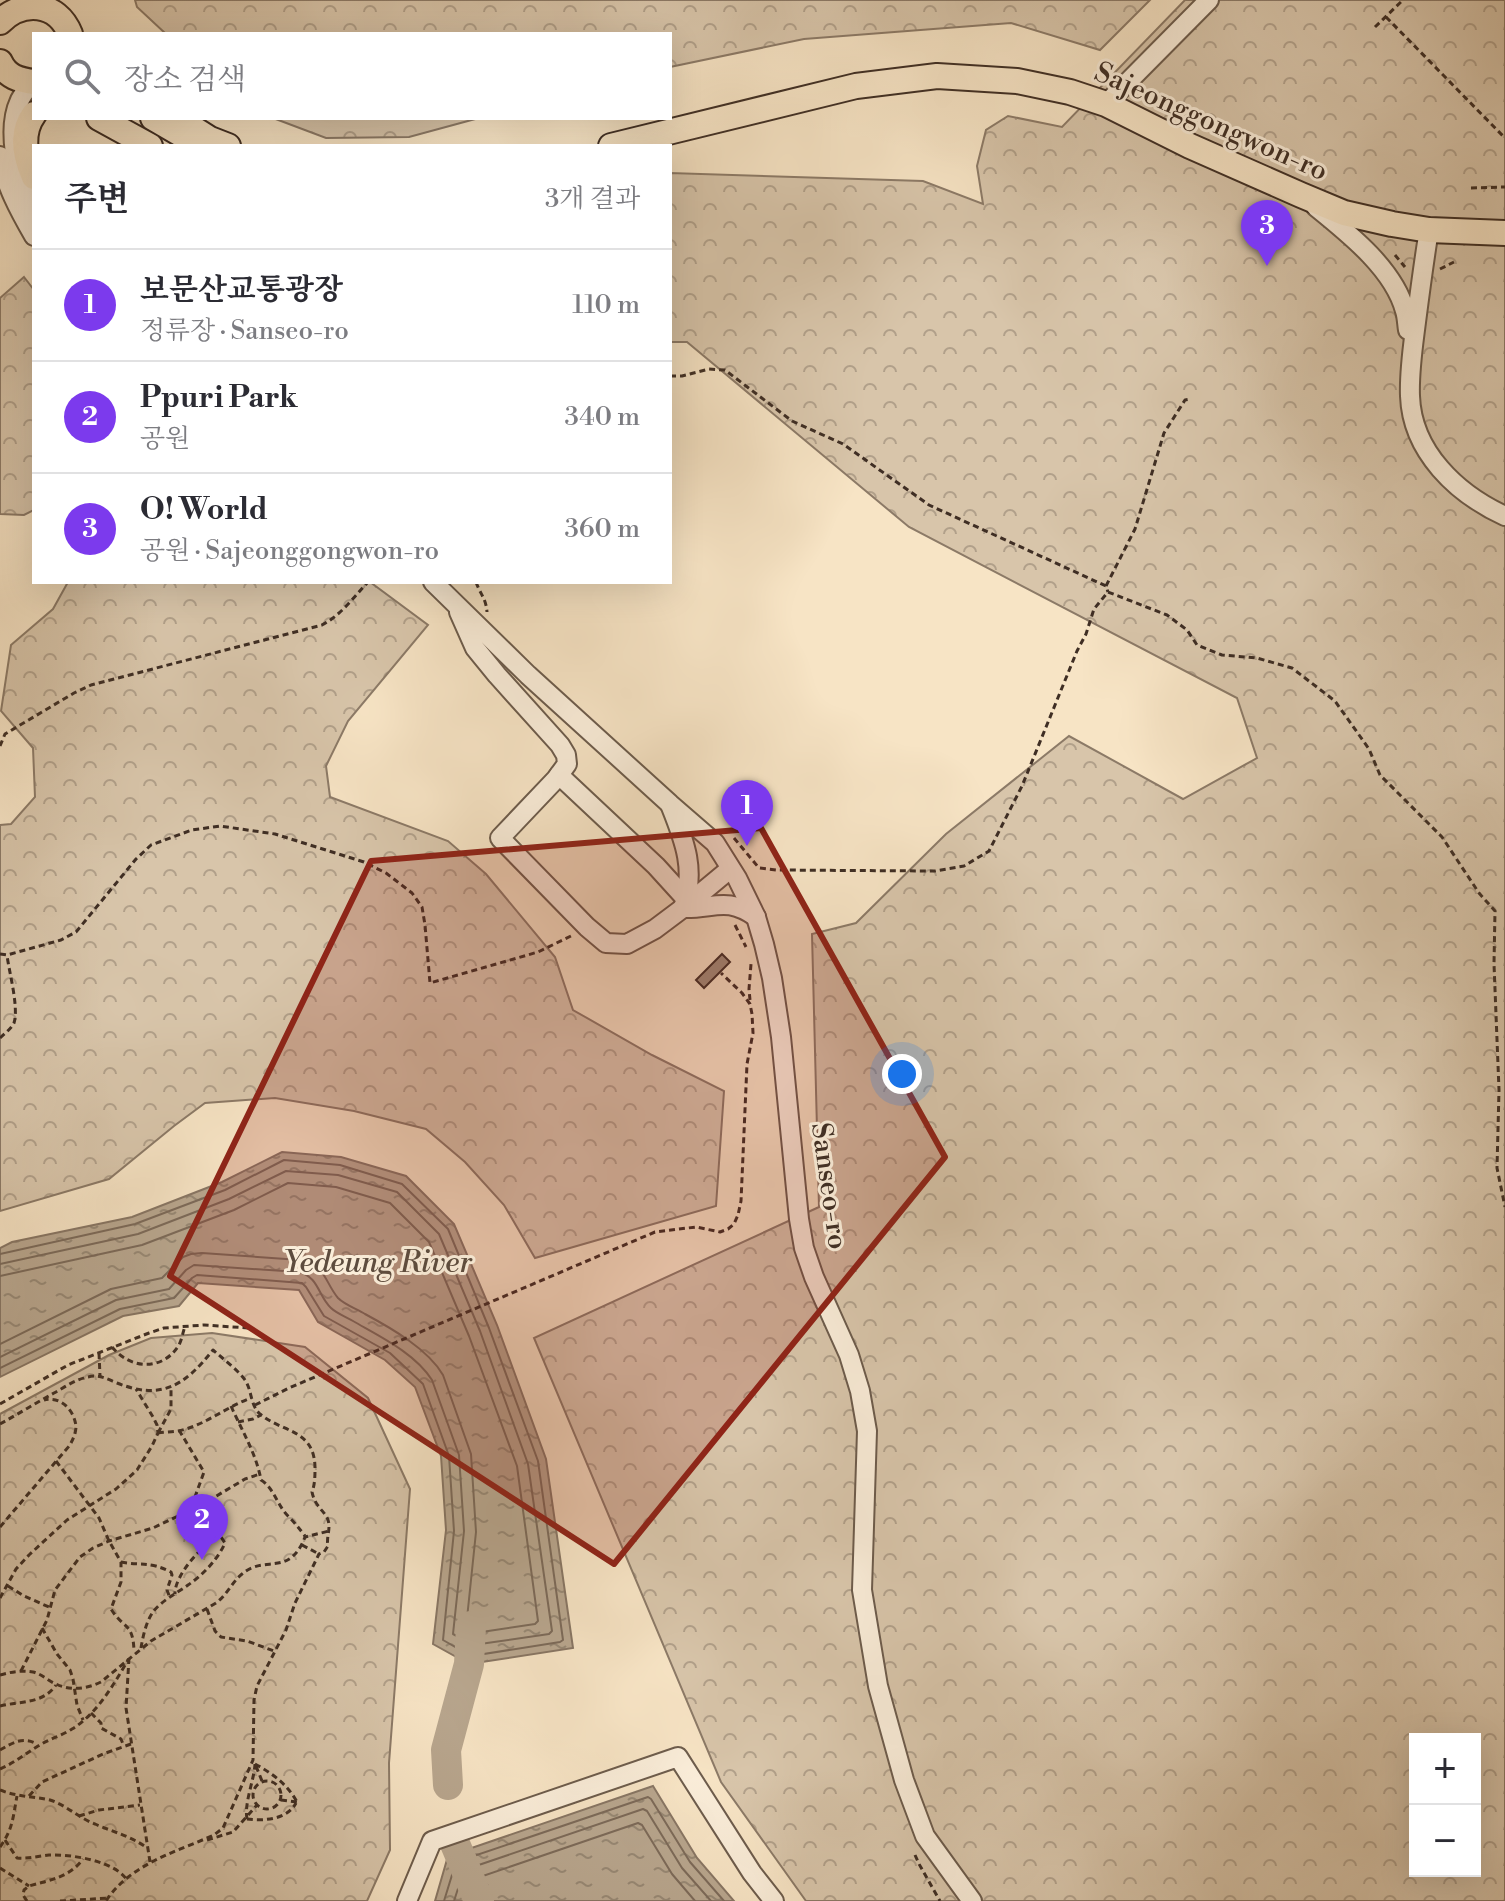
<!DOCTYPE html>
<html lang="ko">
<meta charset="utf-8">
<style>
:root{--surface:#fff;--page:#f2f2f3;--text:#2b2b33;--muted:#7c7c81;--line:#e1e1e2;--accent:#7c3aed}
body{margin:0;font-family:"Libre Bodoni","Noto Serif KR",serif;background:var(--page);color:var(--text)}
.controls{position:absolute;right:24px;bottom:24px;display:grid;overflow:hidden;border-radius:0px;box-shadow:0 8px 32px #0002}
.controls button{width:72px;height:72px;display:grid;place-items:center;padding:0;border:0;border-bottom:2px solid var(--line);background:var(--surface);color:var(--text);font:40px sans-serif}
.you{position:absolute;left:902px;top:1074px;width:28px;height:28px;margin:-20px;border:6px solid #fff;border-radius:50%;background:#1a73e8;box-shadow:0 0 0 12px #1a73e833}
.badge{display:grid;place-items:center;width:52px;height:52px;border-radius:50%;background:var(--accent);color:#fff;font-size:26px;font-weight:700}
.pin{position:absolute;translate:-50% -66px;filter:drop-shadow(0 2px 4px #0008)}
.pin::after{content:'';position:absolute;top:42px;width:28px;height:24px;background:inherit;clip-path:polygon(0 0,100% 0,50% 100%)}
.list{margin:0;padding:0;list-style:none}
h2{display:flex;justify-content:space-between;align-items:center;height:104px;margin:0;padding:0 32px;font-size:34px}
h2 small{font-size:26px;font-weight:400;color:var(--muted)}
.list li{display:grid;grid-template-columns:52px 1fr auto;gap:24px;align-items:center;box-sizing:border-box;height:112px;padding:0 32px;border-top:2px solid var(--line)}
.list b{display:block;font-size:30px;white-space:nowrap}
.list p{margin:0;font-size:26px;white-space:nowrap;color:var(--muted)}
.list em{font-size:26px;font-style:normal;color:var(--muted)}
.icon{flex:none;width:44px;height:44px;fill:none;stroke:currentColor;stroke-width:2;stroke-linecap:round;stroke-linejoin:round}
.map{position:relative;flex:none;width:1505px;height:1901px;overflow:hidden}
.search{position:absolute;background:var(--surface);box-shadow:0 8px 32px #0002;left:32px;top:32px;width:640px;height:88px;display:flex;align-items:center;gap:20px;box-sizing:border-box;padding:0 28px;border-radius:0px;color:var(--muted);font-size:30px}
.panel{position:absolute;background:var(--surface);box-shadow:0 8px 32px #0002;left:32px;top:144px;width:640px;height:440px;border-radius:0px}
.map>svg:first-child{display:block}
.forest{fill:url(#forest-crowns);stroke:#8c7a67;stroke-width:2;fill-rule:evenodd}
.water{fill:url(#water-ripples);stroke:#887664;stroke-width:2}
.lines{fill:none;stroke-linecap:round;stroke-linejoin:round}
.shore{stroke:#7c6a59;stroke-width:2}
.river{stroke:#b8a68e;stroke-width:30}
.building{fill:#9f8d78;stroke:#3f2e24;stroke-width:2}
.minor-casing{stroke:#6d5c4c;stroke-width:22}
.major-casing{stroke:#3f2e24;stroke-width:28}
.path{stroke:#3f2e24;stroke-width:3;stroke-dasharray:6 4;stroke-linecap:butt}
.minor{stroke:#faedd9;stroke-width:18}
.major{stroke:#f7e4c5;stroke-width:24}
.marked{fill:#8f2418;fill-opacity:0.2;stroke:#8f2418;stroke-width:6;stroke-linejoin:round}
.labels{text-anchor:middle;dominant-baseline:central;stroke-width:6;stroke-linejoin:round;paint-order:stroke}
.street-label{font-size:28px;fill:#3f2e24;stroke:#faedd9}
.water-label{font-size:30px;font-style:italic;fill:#5d4c3e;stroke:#faedd9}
</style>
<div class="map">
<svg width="1505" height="1901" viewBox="0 0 1505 1901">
<defs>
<pattern id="forest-crowns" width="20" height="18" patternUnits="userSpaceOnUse" patternTransform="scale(2)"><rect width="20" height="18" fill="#d8c5aa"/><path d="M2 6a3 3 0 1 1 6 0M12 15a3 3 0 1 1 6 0" fill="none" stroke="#b1a08a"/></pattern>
<pattern id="water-ripples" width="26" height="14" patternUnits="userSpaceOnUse" patternTransform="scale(2)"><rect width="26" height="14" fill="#b8a68e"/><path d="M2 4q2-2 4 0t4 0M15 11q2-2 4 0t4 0" fill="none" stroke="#978874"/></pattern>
</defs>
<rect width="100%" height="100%" fill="#f7e4c5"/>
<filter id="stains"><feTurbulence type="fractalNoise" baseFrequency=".0025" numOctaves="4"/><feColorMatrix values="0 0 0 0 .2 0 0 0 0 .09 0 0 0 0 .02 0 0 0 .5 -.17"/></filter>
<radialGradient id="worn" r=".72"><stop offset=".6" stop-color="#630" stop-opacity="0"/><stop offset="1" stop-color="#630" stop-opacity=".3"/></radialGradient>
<g class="forest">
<polygon points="135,0 1150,0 1100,50 1011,23 804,39 670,67 670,34 166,34 137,7"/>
<path d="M1185,0H1505V1901H806L721,1782L534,1338L819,1207L812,934L856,923L946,834L1069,736L1183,799L1257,758L1237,698L909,527L687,342H670V173L923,181L983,204L977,166L986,130L1008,116L1062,127ZM1415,1739H1475V1871H1415Z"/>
<polygon points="273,118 479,118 409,137 326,138"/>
<polygon points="24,277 34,290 34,510 24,515 0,514 0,298"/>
<polygon points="68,582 370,582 428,625 348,721 326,766 330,797 448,841 486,874 555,957 573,1010 652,1055 724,1091 716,1206 535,1258 504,1205 465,1162 426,1129 354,1111 275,1098 205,1103 174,1126 109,1179 0,1211 0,825 11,824 35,797 33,748 1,711 11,645 53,609"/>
<polygon points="212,1333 305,1347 368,1398 410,1489 389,1763 390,1850 367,1901 0,1901 0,1414 109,1355 151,1338"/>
</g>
<g class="water">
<polygon points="282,1152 341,1157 406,1176 454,1224 497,1325 546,1459 573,1648 469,1664 433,1644 446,1530 441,1456 415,1387 385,1360 318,1322 299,1290 198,1283 179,1306 123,1316 0,1377 0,1248 12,1242 132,1217 222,1182"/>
<polygon points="653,1786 697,1858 734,1901 435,1901 448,1856"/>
</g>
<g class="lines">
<g class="shore">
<polyline points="0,1254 135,1224 225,1190 284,1160 340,1165 402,1184 448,1229 489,1328 538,1461 563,1640 560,1642 471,1656 443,1640 454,1531 449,1456 423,1384 390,1353 324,1316 306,1287 302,1283 197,1275 192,1278 174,1298 120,1309 0,1368"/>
<path d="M0,1264L138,1234L229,1199L286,1171L338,1175L397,1192L439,1234L480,1331L528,1464L552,1631L549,1634L473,1645L453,1634L464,1531L459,1455L432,1380C415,1353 379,1336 353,1321C346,1317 336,1313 331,1308C318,1296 319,1277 299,1272L194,1265L186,1270L169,1289L116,1300L0,1357"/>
<path d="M0,1276L142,1245L234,1210L288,1183L336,1187L390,1203L429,1242L469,1336L517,1466L538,1621L535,1624L475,1633L466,1628L476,1532L471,1454L443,1375C428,1349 391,1328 365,1314C357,1309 345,1305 338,1298C324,1281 326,1265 300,1260L202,1253L191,1254L183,1257L162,1278L111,1289L0,1344"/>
<polyline points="444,1901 456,1862 648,1797 651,1799 690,1862 724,1901"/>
<polyline points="454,1901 464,1870 643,1809 647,1811 682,1868 711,1901"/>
<polyline points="466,1901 474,1879 638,1823 642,1825 672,1874 695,1901"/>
</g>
<g class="river">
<polyline points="448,1785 446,1750 469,1664 471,1626"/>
<polyline points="453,1839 479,1901"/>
</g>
</g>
<polygon class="building" points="722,954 730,962 704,988 696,980"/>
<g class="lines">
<defs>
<g id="minor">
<path d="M34,83C0,107 14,175 34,207"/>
<polyline points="1106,104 1209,0"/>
<path d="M0,156C6,186 19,210 34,236"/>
<path d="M1316,207C1348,233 1394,269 1405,311C1407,317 1407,324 1408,330"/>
<path d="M1429,230C1424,260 1420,291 1416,322C1413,346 1409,371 1410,396C1412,452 1457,494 1505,516"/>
<polyline points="433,582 528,675 670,804 715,843 737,878 756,917 764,944 772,978 781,1037 799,1219 804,1248 814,1277 849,1355 860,1391 867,1431 862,1590 878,1686 904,1780 925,1836 972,1901"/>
<polyline points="459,612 475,648 497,675 560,745 566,755 567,764 556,779 500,838 587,927 606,943 627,944 655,929 683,908 730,869"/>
<polyline points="559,775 656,866 686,899"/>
<path d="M671,807C685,842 696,871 683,908C715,909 726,896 756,917"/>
<polyline points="407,1901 432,1841 678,1757 752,1873 774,1901"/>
</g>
<g id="major">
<path d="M0,22C22,0 57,1 70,34"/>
<path d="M0,62C7,77 19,80 34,82"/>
<path d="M34,114C20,133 25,157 34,177"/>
<polyline points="99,118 150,146"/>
<polyline points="153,118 189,139"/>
<polyline points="177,118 210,139 228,146"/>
<polyline points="611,146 856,86 937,76 1017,81 1070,92 1106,104 1190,146 1301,195 1344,213 1392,224 1429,230 1505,233"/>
</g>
</defs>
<use href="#minor" class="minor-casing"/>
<use href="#major" class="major-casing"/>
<g class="path">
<polyline points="1386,17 1505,138"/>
<polyline points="1375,27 1403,0"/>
<polyline points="1471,188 1505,187"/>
<polyline points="1395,255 1405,267"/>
<polyline points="1440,269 1454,262"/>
<polyline points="670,376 682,376 709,369 725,370 792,421 843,444 929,505 1106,586 1108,592"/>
<path d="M476,582C480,594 486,598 487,612"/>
<polyline points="1106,586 1135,529 1164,433 1185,400 1191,399"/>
<path d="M0,746L5,734L74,693L91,685L322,625C341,615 354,597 368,582"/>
<polyline points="734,838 759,868 776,870 935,871 964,866 989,851 1022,786 1077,651 1086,634 1094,609 1108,592 1167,615 1187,630 1197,645 1222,655 1257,658 1292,668 1335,701 1369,749 1380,775 1442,837 1479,893 1495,911 1494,964 1499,1090 1497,1168 1505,1207"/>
<polyline points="735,925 746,947"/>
<polyline points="0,954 7,955 61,940 76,932 136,859 151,845 192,830 220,826 275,834 364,862 386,873 412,893 422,907 425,925 430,983 538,952 573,935"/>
<polyline points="750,1000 749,989 751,964"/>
<path d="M0,1038C5,1033 11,1029 14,1023C19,1007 9,972 7,955"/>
<path d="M112,1347C131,1370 163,1371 179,1345C182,1339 183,1332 185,1326"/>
<polyline points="99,1353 100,1376"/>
<polyline points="0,1404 68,1365 149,1333 164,1328 204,1325 248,1328"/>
<polyline points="255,1405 289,1388 655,1232 696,1227 720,1232 728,1229 734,1224 738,1215 741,1201 747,1064 753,1033 752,1014 750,1004 742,993 721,973"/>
<path d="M231,1406C242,1431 256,1453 261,1480C274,1488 277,1505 288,1516C294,1522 299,1528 305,1536"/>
<polyline points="238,1422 253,1419 261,1415"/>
<path d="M0,1424C18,1414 36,1403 54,1393C65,1387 76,1379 88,1377C99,1374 107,1379 117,1383C162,1401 185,1385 213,1350C221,1357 240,1372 245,1380C252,1390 250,1405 260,1414C283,1433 314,1429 315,1467C315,1476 315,1484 312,1492C315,1507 325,1511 328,1520C331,1529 326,1537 328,1546L324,1552L319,1554L295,1603L286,1630L257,1686L254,1700L253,1760L223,1828L214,1835C176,1852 130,1864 106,1901"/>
<polyline points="179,1430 204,1472 191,1508 193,1514 210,1531 206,1538 206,1546"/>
<path d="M158,1433C164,1432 171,1432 178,1431C204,1426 226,1407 251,1398"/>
<polyline points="158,1433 171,1409 171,1388"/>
<path d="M56,1461L99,1518L109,1541L121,1562V1582L111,1609C124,1630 133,1622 134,1651"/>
<path d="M0,1527L70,1445C73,1439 76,1433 76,1426C74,1410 61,1396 44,1400"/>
<polyline points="302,1545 319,1554"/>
<path d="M121,1562C142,1566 149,1561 171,1572L172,1575L167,1590L170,1598"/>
<polyline points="8,1586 24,1596 49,1607"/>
<polyline points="0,1598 16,1569 29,1555 67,1520 116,1489 137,1470 152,1446 158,1433 157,1425 153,1417 136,1389"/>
<polyline points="207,1609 215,1631 221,1637 247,1641 274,1651"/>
<polyline points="42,1628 57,1654 70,1670 73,1679 77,1705 83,1720"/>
<path d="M141,1648C143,1636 146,1622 153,1612C161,1601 177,1593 188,1585C203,1575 218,1559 225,1543L221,1537C204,1541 174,1576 175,1594"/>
<polyline points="129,1658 126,1708 150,1862"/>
<polyline points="21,1671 47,1620 55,1590 80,1557 93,1548 109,1541 153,1528 203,1504 245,1479 260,1474"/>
<path d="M0,1675C11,1672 21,1670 33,1672C42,1674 48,1681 56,1684C70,1691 87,1689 101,1682L151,1641L216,1603C227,1595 232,1582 242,1574C265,1554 289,1578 305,1537L329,1531"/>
<path d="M0,1706C21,1701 43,1704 56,1685"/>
<polyline points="91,1713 101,1723 101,1728 121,1739 123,1744"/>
<path d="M0,1750C12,1743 23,1736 37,1744"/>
<path d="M255,1764C272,1773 288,1785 297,1802"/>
<polyline points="256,1766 262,1781"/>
<path d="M0,1769C14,1763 25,1754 38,1746C49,1739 61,1736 72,1729C97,1714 114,1684 128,1660"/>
<circle cx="267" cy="1795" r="14"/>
<path d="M0,1790C17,1797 33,1796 50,1800C66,1805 79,1818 95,1824C113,1832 131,1836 147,1848"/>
<polyline points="29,1796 42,1782 103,1754 131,1744"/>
<polyline points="281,1800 297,1802"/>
<polyline points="79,1816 99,1810 140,1805"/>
<path d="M247,1819C264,1821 287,1820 296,1803"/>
<path d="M247,1819C244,1803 254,1781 255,1764"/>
<path d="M5,1840L17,1858C28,1859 38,1856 49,1855C71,1854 115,1861 127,1880"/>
<polyline points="207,1840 233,1832 257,1805"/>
<path d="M0,1847C13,1829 13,1817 17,1796"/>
<polyline points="915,1855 919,1864 940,1901"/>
<polyline points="0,1868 29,1886"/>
<path d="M27,1901L23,1895L24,1890L29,1886C50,1880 70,1877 83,1859"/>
<polyline points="60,1901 108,1898"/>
</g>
<use href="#minor" class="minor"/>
<use href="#major" class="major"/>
</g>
<path class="marked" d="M761,828L945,1157L614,1564L170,1276L371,861Z"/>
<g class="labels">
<g class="street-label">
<text transform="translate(1211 122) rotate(24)">Sajeonggongwon-ro</text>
<text transform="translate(829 1186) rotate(82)">Sanseo-ro</text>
</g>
<g class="water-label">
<text x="378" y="1263">Yedeung River</text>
</g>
</g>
<rect width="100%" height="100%" filter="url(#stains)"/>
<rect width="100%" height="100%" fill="url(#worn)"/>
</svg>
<div class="controls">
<button>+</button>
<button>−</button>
</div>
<div class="you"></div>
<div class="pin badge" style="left:747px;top:846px">1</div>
<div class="pin badge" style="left:202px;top:1560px">2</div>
<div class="pin badge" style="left:1267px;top:266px">3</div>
<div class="search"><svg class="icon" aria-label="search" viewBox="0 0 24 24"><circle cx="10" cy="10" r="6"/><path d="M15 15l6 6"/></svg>장소 검색</div>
<section class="panel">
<h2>주변<small>3개 결과</small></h2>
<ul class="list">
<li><span class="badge">1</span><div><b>보문산교통광장</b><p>정류장 · Sanseo-ro</p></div><em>110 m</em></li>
<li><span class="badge">2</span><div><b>Ppuri Park</b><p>공원</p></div><em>340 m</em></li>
<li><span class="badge">3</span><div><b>O! World</b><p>공원 · Sajeonggongwon-ro</p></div><em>360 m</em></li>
</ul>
</section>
</div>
